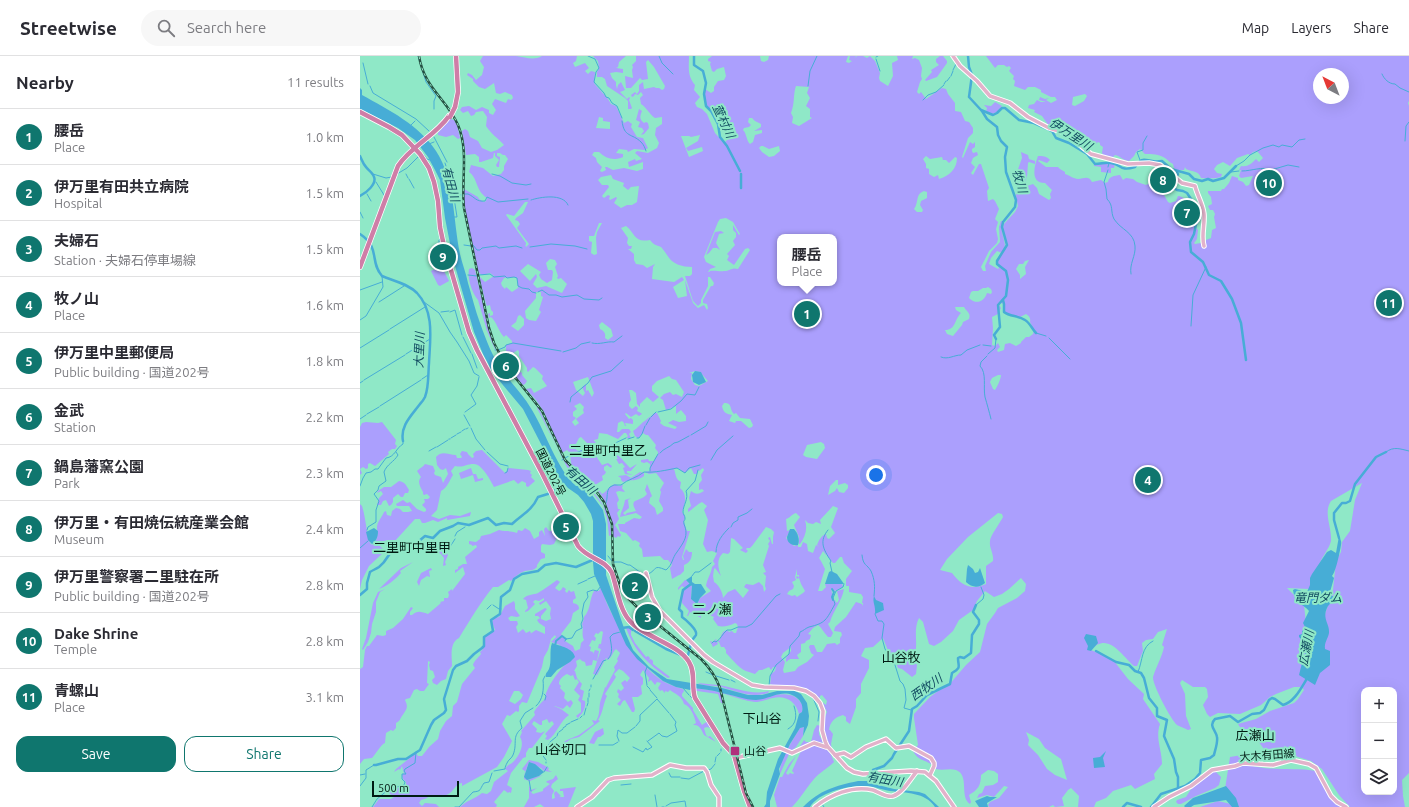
<!DOCTYPE html>
<meta charset="utf-8">
<style>
:root{--surface:#fff;--page:#f7f7f7;--text:#2b2b33;--muted:#7c7c81;--line:#e1e1e2;--accent:#0f766e}
body{margin:0;font-family:Ubuntu,"Noto Sans JP",sans-serif;background:var(--page);color:var(--text)}
.controls{position:absolute;right:12px;bottom:12px;display:grid;overflow:hidden;border-radius:8px;box-shadow:0 4px 16px #0002}
.controls button{width:36px;height:36px;display:grid;place-items:center;padding:0;border:0;border-bottom:1px solid var(--line);background:var(--surface);color:var(--text);font:20px sans-serif}
.compass{position:absolute;left:953px;top:12px;width:36px;height:36px;border-radius:50%;background:var(--surface);box-shadow:0 4px 16px #0002;rotate:318deg}
.scale{position:absolute;left:12px;bottom:10px;width:87px;box-sizing:border-box;padding-left:4px;border:2px solid #001b13;border-top:0;font-size:11px;line-height:14px;white-space:nowrap;color:#001b13;-webkit-text-stroke:3px #8fe8c7;paint-order:stroke}
.you{position:absolute;left:516px;top:419px;width:14px;height:14px;margin:-10px;border:3px solid #fff;border-radius:50%;background:#1a73e8;box-shadow:0 0 0 6px #1a73e833}
.badge{display:grid;place-items:center;width:26px;height:26px;border-radius:50%;background:var(--accent);color:#fff;font-size:13px;font-weight:700}
.pin{position:absolute;translate:-50% -50%;border:2px solid #fff;box-shadow:0 1px 4px #0006}
.popup{position:absolute;left:417px;top:178px;width:60px;height:52px;box-sizing:border-box;display:grid;place-content:center;border-radius:8px;background:var(--surface);filter:drop-shadow(0 1px 3px #0005);font-size:13px;white-space:nowrap;color:var(--muted)}
.popup b{font-size:15px;color:var(--text)}
.popup::after{content:'';position:absolute;left:50%;top:100%;margin-left:-8px;border:8px solid transparent;border-top-color:var(--surface)}
.list{margin:0;padding:0;list-style:none}
h2{display:flex;justify-content:space-between;align-items:center;height:52px;margin:0;padding:0 16px;font-size:17px}
h2 small{font-size:13px;font-weight:400;color:var(--muted)}
.list li{display:grid;grid-template-columns:26px 1fr auto;gap:12px;align-items:center;box-sizing:border-box;height:56px;padding:0 16px;border-top:1px solid var(--line)}
.list b{display:block;font-size:15px;white-space:nowrap}
.list p{margin:0;font-size:13px;white-space:nowrap;color:var(--muted)}
.list em{font-size:13px;font-style:normal;color:var(--muted)}
.actions{display:flex;gap:8px;padding:12px 16px}
.actions a{flex:1;padding:9px 0;border:1px solid var(--accent);border-radius:12px;text-align:center;font-size:14px;color:var(--accent)}
.actions .main{background:var(--accent);color:#fff}
.icon{flex:none;width:22px;height:22px;fill:none;stroke:currentColor;stroke-width:2;stroke-linecap:round;stroke-linejoin:round}
.map{position:relative;flex:none;width:1049px;height:751px;overflow:hidden}
header{display:flex;align-items:center;gap:24px;box-sizing:border-box;height:56px;padding:0 20px;background:var(--surface);border-bottom:1px solid var(--line)}
header strong{font-size:19px}
nav{display:flex;gap:22px;margin-inline-start:auto;font-size:14px}
.search{width:280px;height:36px;background:var(--page);display:flex;align-items:center;gap:10px;box-sizing:border-box;padding:0 14px;border-radius:22px;color:var(--muted);font-size:15px}
main{display:flex}
aside{flex:1;background:var(--surface)}
.map>svg:first-child{display:block}
.green{fill:#ab9ffd;fill-rule:evenodd}
.water{fill:#47add6}
.lines{fill:none;stroke-linecap:round;stroke-linejoin:round}
.stream{stroke:#47add6;stroke-width:1}
.canal{stroke:#47add6;stroke-width:2}
.river{stroke:#47add6;stroke-width:2.5}
.major-casing{stroke:#fff;stroke-width:5.5}
.highway-casing{stroke:#fff;stroke-width:6}
.major{stroke:#e2b2ca;stroke-width:3.5}
.highway{stroke:#cf7ea7;stroke-width:4.5}
.rail-casing{stroke:#255042;stroke-width:2.5}
.rail{stroke:#8fe8c7;stroke-width:1;stroke-dasharray:3;stroke-linecap:butt}
.highway-bridge-casing{stroke:#fff;stroke-width:6;stroke-linecap:butt}
.highway-bridge{stroke:#cf7ea7;stroke-width:4.5}
.poi-dot{fill:#b02f7c;stroke:#8fe8c7;stroke-width:1.5}
.labels{text-anchor:middle;dominant-baseline:central;stroke-width:4;stroke-linejoin:round;paint-order:stroke}
.street-label{font-size:11px;fill:#001b13;stroke:#8fe8c7}
.poi-label{font-size:11px;fill:#001b13;stroke:#8fe8c7;text-anchor:start}
.water-label{font-size:12px;font-style:italic;fill:#124b61;stroke:#8fe8c7}
.quarter-label{font-size:13px;fill:#001b13;stroke:#8fe8c7}
</style>
<header>
<strong>Streetwise</strong>
<div class="search"><svg class="icon" aria-label="search" viewBox="0 0 24 24"><circle cx="10" cy="10" r="6"/><path d="M15 15l6 6"/></svg>Search here</div>
<nav><a>Map</a><a>Layers</a><a>Share</a></nav>
</header>
<main>
<aside>
<h2>Nearby<small>11 results</small></h2>
<ul class="list">
<li><span class="badge">1</span><div><b>腰岳</b><p>Place</p></div><em>1.0 km</em></li>
<li><span class="badge">2</span><div><b>伊万里有田共立病院</b><p>Hospital</p></div><em>1.5 km</em></li>
<li><span class="badge">3</span><div><b>夫婦石</b><p>Station · 夫婦石停車場線</p></div><em>1.5 km</em></li>
<li><span class="badge">4</span><div><b>牧ノ山</b><p>Place</p></div><em>1.6 km</em></li>
<li><span class="badge">5</span><div><b>伊万里中里郵便局</b><p>Public building · 国道202号</p></div><em>1.8 km</em></li>
<li><span class="badge">6</span><div><b>金武</b><p>Station</p></div><em>2.2 km</em></li>
<li><span class="badge">7</span><div><b>鍋島藩窯公園</b><p>Park</p></div><em>2.3 km</em></li>
<li><span class="badge">8</span><div><b>伊万里・有田焼伝統産業会館</b><p>Museum</p></div><em>2.4 km</em></li>
<li><span class="badge">9</span><div><b>伊万里警察署二里駐在所</b><p>Public building · 国道202号</p></div><em>2.8 km</em></li>
<li><span class="badge">10</span><div><b>Dake Shrine</b><p>Temple</p></div><em>2.8 km</em></li>
<li><span class="badge">11</span><div><b>青螺山</b><p>Place</p></div><em>3.1 km</em></li>
</ul>
<div class="actions"><a class="main">Save</a><a>Share</a></div>
</aside>
<div class="map">
<svg width="1049" height="751" viewBox="0 0 1049 751">
<rect width="100%" height="100%" fill="#8fe8c7"/>
<g class="green">
<path d="M123,0C134,0 145,0 156,0C166,1 173,5 182,0H217L216,5L213,7L215,11L225,7L229,12L225,15L228,18L231,15L235,16L234,27C239,34 247,40 251,48L256,50L264,67L268,65L272,68L271,71L277,81L283,82L288,92L285,94L274,93L268,96L267,94L259,93L256,97L263,98V101C254,105 246,103 239,96H234L232,99L236,102L237,106L242,111L240,115L242,116L246,114L245,111H247L253,114L264,112L277,115L283,113V106L269,111L268,106L275,103L276,105L282,103L275,97L277,95L288,97L297,92L299,87L295,79L296,72L302,68V61L295,62C289,58 287,52 281,48L280,42L283,39L281,36L278,39L275,38L274,40L272,41L271,39L275,36L277,38L279,35V29L283,26L284,33L294,31L296,32H299L302,34L304,33L305,30L294,11L288,4L286,6L288,23L282,24L280,22L271,32H266L265,20L273,22L272,14L273,11L272,9L276,5V0H329C329,12 327,19 335,29L334,34L340,41L335,47L337,51L342,53L347,58L355,77L364,87L371,80L364,68L357,65L352,54L346,49L345,42V33L351,37L354,35V31L358,25L364,24L366,20L364,11L357,13L354,16L352,15L350,8L351,6L348,5V3L352,0H400L401,5L404,6L408,4L409,0H488L486,6L489,7L492,5L489,4L490,0H496L495,2L497,0H503L507,2L510,0L515,5L520,17L519,22L520,25L528,30L533,20L532,7L538,4L537,0H553L552,3L555,2L559,4L562,12L561,20L562,23L560,26L557,36L559,38L561,36L566,43L582,32L586,33L588,38L595,47V55L601,56L605,65L609,66L613,72V77L608,82L602,101L603,102L610,86L613,88L615,86V91L612,93V95L613,97L617,96L618,99L613,102L611,107L615,111L611,117L613,119L619,108H621L629,132L627,135L628,145L633,143L635,145L639,153L635,163L638,166L636,173L638,183L637,187L629,195L621,211L623,215H626L625,210L631,196L640,186L639,171L641,165H643C639,172 644,181 645,189L642,197L637,195L631,202L629,208L638,213L639,212L636,208V204L641,200L648,189L643,172L644,168L655,156L658,150L656,141L657,126L656,119L662,102L661,96L668,99L669,103L675,105V108L669,106L668,107L667,121L665,125L667,130L673,128L677,132L679,138L689,144L691,142L690,138L692,134L685,127C670,127 674,111 678,100C682,100 687,100 690,104L687,107L679,104L678,105L686,111H698L700,113L705,116V118C709,119 714,123 718,123C724,123 728,119 732,126L741,124L745,127L748,126C749,120 754,120 760,119L763,124L766,122L773,123L777,126L786,129L788,128L801,134L802,139H804L808,146L810,147L816,145L818,140C828,141 836,154 836,164L832,167L833,169H836L842,162L836,170L834,172V173L836,172L838,174L837,183L834,187L835,188L846,186V184L851,182L852,174L856,172L854,161L855,158L853,154H850L848,150L852,148L851,141L848,137V135H861L862,133H864L869,127L872,120L878,122V124L883,126L886,130L889,129L893,120L881,122L879,120L881,114H879L881,110C888,111 891,108 896,103L899,106L903,102L897,95L893,96L890,99L888,98L877,102L870,110L863,106L857,109L854,113L857,117L862,118L861,121C855,123 847,122 841,122C839,115 833,116 826,113L825,111L824,114H817L814,112L813,108C809,106 808,104 805,102C799,98 792,98 785,98L780,93L776,96L774,100L769,105C764,105 760,100 755,99L752,102L745,101L742,97L743,91L740,89V87L738,86L732,92H726L718,85L719,82L716,80H713L695,70H689L682,60L674,56L675,54L668,52L669,49L674,48L677,44L681,46H686L679,44L680,41L685,43L689,42L686,44L691,47L697,44L695,41H691L681,36V34L675,31H668L665,34L654,30L655,25L653,23L654,20L649,15L651,12L649,10L647,11L644,9H638L635,12L626,0H1049V45L1048,47L1049,50V717L1042,724L1043,740L1045,751H990L979,739L962,713L951,705L935,700L925,694L907,697L898,685L884,678L878,668L896,663L910,655L934,647L938,643L944,634L942,631H934L916,638L910,641L901,649L880,658L858,657L850,661L847,658L843,649L848,641L847,633L845,631H833L822,624L820,627L825,638L826,660L831,673L828,674C825,672 820,671 817,669C811,664 792,628 793,621C796,611 802,601 804,591L802,589L807,573L798,576L793,583L786,584L782,587L783,595L777,610H774C762,600 748,575 731,594L750,602L754,605L768,623L784,638L783,643L800,668C795,682 802,694 802,708L794,718L795,723L775,733L771,729L753,735L746,742L736,746L734,751H718L719,740L711,732L708,734L702,742L704,750L695,751L693,749L689,751H629L628,749L630,746L639,742L648,731L644,730L634,741L627,739L617,742L619,738L622,737L625,730L633,729L638,726V718L634,715L628,714L621,719C621,729 618,734 609,739L611,746L610,748C599,741 610,719 596,714C589,712 583,715 576,713C569,703 559,707 553,695L558,689L554,662V658L570,641L578,635L588,630L606,609L620,596L627,568L635,557L638,552L657,542L665,535L666,528L661,522L649,533L642,538L634,541L625,535L617,545L613,554L599,564L593,575L581,586L574,590L569,588L563,566L559,562C552,576 560,589 553,604L557,609L556,618L552,621L542,613L538,612L535,604L529,597L523,582L513,591L505,592L501,600L509,604V612L501,628V637L496,643V651L490,668L486,665V661L483,659C475,661 470,666 469,674H470L473,678L471,688L472,694C464,682 460,671 467,656L462,646L466,649L467,645L462,639L460,640L459,644C446,628 431,630 412,629L410,628L411,622L410,619L415,615L416,611H413L411,614L409,611L402,614H399L395,618C393,617 391,617 389,616C380,614 373,604 366,597V594L364,591H361L359,586H357L358,588L353,591L350,585L353,586L356,583L357,586L360,584C361,580 362,575 367,574L369,576L372,575L374,577H376L378,571L377,568L375,567C370,570 363,571 358,570L353,563L354,561L343,556L341,558V562L330,556L328,560H327L329,555L322,547V537L325,532L322,530L318,534V532L325,524H326L332,530L331,543L339,548L338,546L340,542L351,535L346,530C347,523 351,518 352,511L355,508L353,505L357,497L352,495L347,496L343,488L348,464L344,454L347,450L342,446C336,449 332,454 328,456V453L331,450L329,442L331,435C336,439 339,438 344,435L342,433L339,434V428L342,424L341,419L344,414L343,412L339,415L338,414L337,418H334L331,412L325,417L318,412L314,413C316,418 315,423 321,426L320,432C328,439 325,448 322,456L325,460L324,466L327,475H330L322,501L323,504H324L323,500L326,493L329,496H332C332,502 330,507 324,509V515L320,519H319L312,523L310,512L312,509L308,504H304L300,500L283,501L282,493L279,490L280,487L275,484L273,485L266,477L260,475L258,468H265V467L274,462L280,463L282,461L276,457L260,461C261,455 264,451 265,444L271,442L268,444L269,452L263,457L265,459L267,457L276,455C268,441 280,447 287,438L285,434L287,428L292,440L290,442L289,447L295,452L297,459L303,455V452L299,445L301,436L300,434L304,427L296,417L289,418L285,416L290,415V408L287,406L284,407L281,406V404L288,403L289,405H294L295,402L298,399V396L295,392L296,389L288,379H286L283,377L278,382L275,380L273,375C278,372 281,367 286,364C289,361 291,361 294,357H297L301,365L300,367L304,370L315,373L317,371L308,367L313,364L319,366L326,365V360L321,354L316,358V350L306,354L303,344L300,342L304,338L310,336L313,339L316,338L322,341L324,336L316,324L312,323L309,320L297,325L292,330V335L299,341L293,346L287,341L280,348V351L277,348L276,337L272,334H269L271,344L269,347V350L272,353L276,350L278,352L277,355L281,357L282,358L279,360L276,358L271,361L266,357L265,358L269,363L271,362L273,364V368L265,367L266,370H265L264,367L262,365L258,367L257,376H259L262,373H269L271,376L269,378L271,382H266L268,380L266,377H264L258,383L247,378L239,377L238,383L234,384V385L236,386L235,387L228,388L221,381L219,382L215,390L216,394L219,395C228,392 238,389 246,389L236,400L242,409L248,407L252,410L251,412L247,409L244,411V414L246,416L245,418L242,420L243,424L235,429L242,438C247,436 247,431 255,428L259,430L263,429L262,432L265,436L259,435L256,436L259,444L257,447L258,453H260L257,457L259,463L255,469L261,479L260,481L258,480L256,482L253,480C252,465 249,449 239,436C229,425 207,416 211,398L207,394L202,397L184,356L176,344L166,333L171,332L174,337L187,330L182,323L183,320L175,312L173,311L168,316L167,315V312L159,300V296L158,294L153,297L149,298L146,295V289L152,287V285L146,279L144,281C138,275 137,266 131,261L129,262L128,258L130,257V260L133,259V256L131,254L130,249L127,250L126,248L119,220L125,226L134,220L130,217L122,219L118,216L104,149V133L118,141L119,143L124,146L126,145L127,142C115,134 118,122 109,116L111,109L123,112L133,120L141,118L144,114V110L148,103L145,99H143L140,97H137V100L140,101L139,111H137L136,109L139,104L135,100V97H134L133,102L121,106H119V101L115,98L106,99L102,75L105,73L108,75L110,81L118,85L122,92L131,96L137,94L144,89C138,82 131,78 126,70L127,61L123,55L116,56L114,59L111,60L108,55L103,57L100,54L102,51L109,50L116,54L122,51L129,54V57L133,59L136,54L132,48L135,43L146,47L148,43L151,44L153,42L152,39L145,36L140,38L136,37L134,27L125,33L119,31L113,25V23L107,19L108,17L112,19L116,24L122,19L124,11L120,5ZM959,18H983V42H959ZM436,30L449,31L447,37L450,42L446,50L450,53V61L452,62L439,70L432,67L433,61L431,57C435,47 433,38 436,30ZM725,38L727,40L724,45L715,50L712,49L713,41ZM239,61L243,62V65L250,66V73L236,72ZM389,62H392L395,65L401,68V71L394,75L402,74V77L395,79L393,86L390,88C386,84 387,78 383,74L384,72L389,71L391,69L388,66ZM340,79L338,85L326,92L328,95L342,91L343,95L329,101L321,80H329L331,81ZM401,90H403L409,93L419,90L420,95L414,100L409,101L402,96L399,92ZM566,100L570,103L582,101L583,104H586L589,107L595,101L597,102C597,113 589,120 579,123L578,119L574,121L569,118V113L566,112V108L563,103ZM251,119L253,123L264,127L263,130L268,134L271,131L279,130L277,146L272,149H267L261,152L254,147L257,142L256,141L250,144L249,143L250,140L248,139L244,142L242,140L249,131L248,129H242L238,124L241,121ZM564,135L567,136V142L561,145L560,149L563,154L562,156H557L554,153C559,147 555,138 564,135ZM165,146H168L163,157L156,162L155,164L158,165L160,168L157,172L169,188L166,191L165,188L166,189V187L146,159L147,158L154,160ZM366,162L373,166L380,178L379,179L373,169V174L376,177V181L373,185L375,189L367,198L369,200L367,204L374,209L385,193L388,192L390,194L378,213C372,211 370,215 364,215C360,216 355,214 350,215L349,216H348L350,213L356,211L346,206L344,201L358,166L360,163ZM239,167H242L237,176L236,182L237,198L234,199L231,197L232,186L229,185V180H234ZM266,170C276,178 274,187 290,184C294,189 296,189 301,191C303,193 305,196 307,199C312,208 322,211 332,211V218L330,220H325L333,245L338,250L341,247V244L348,230V221H350L354,227L353,230H351L343,244V247L347,248L348,252L347,254L344,249L338,252L333,247L325,224L327,240L318,242L313,231L324,224L322,221L314,226L292,223L293,211L295,208L287,212L283,209L276,208L274,204V198L268,193H271L272,190H269L267,187L268,182L261,172ZM420,181H474V227H420ZM190,203L195,204L197,208L195,211L198,220L197,222L198,223L201,222L207,228L202,237L186,230L177,232L173,228L177,221L176,218L170,225L160,215L168,208L181,216L179,219L181,223L187,227L192,224L193,216L192,214H188L186,207ZM669,204L665,211L666,218L660,223V219L656,213L659,208H663L665,205ZM155,221L157,222L158,232L152,236L146,231L145,233L142,230L141,227L144,222ZM628,231L631,233L632,236L631,238L627,237C624,246 616,249 609,242L611,236L613,235H618L623,232H626ZM176,236H181V240L183,241L179,254L181,256L176,265L169,264L166,262L165,255L176,242ZM641,247L644,248V255L647,258L660,261L666,258C669,260 671,262 670,266L674,274L673,278L669,281H666L661,286V287L656,290L650,287L645,288L644,294L638,296L637,294L640,291L638,287L635,290L632,289L633,272L632,261L638,258L641,252L639,249ZM595,251H604C607,256 611,257 609,263L603,266L602,269L593,280L587,278L585,274C596,274 594,264 601,257L596,254ZM160,259L164,263V269L158,275L151,270L156,266L158,260ZM242,266L251,273L253,280L248,284L245,282C246,277 244,275 240,273L239,269ZM335,315L340,316L348,325L339,330L335,329L331,323L332,317H329ZM638,319H641C641,323 637,331 635,334L633,333L630,326L632,322ZM228,321L234,337L232,341L228,334L226,335V328L222,331L225,337L223,340L216,334L213,326ZM220,347L224,351L223,354L224,357L216,363L219,367L215,370L212,366L216,362L213,360V356L217,353L214,350ZM364,347C373,347 369,353 374,358L376,357L380,362L390,363L393,369L392,371L389,372L381,365H376L375,367L369,365L372,359C366,358 363,356 362,350ZM461,386L464,388L465,392L457,403L446,401L443,399L447,389ZM476,424H478V429L485,427L488,429V432L484,437L479,436L477,432L475,435L468,439L470,430ZM1002,427L995,444L990,475L982,486L981,496L976,505L973,534L947,612L946,605L949,595L944,549L927,532L949,533C953,525 955,515 960,507C963,499 969,493 971,485C972,471 963,457 971,445ZM473,450L478,452L471,471L475,477L469,483L467,482L466,478C461,480 459,484 457,489L459,491L456,489L453,497L448,495L447,488L443,486L441,491H438V489L434,490L426,482L430,475V474L427,475L426,463C430,462 432,458 436,457L440,461L434,469L439,481V488H440C445,481 448,473 445,464L448,467L453,468L456,466L461,468L460,464ZM638,457L642,458L643,461C640,467 630,480 630,485C629,492 634,497 633,505L626,510V528C611,535 601,529 592,517L580,514L587,503L608,481ZM406,471L411,473L414,476L413,481V488H412L410,481L408,482L410,485L408,488L409,490L403,509L406,516L403,517L406,520L405,530L406,533L404,536L403,530L399,526L393,529L386,528L384,531L389,534L383,542L375,533L368,536L363,542C363,537 359,529 354,526L353,520L354,513L355,512L361,520C358,512 356,503 363,497L368,498L370,496L371,482L374,483L383,492L380,494L386,497L388,495L386,493L387,492H390L392,490ZM463,495L473,507H475L480,501H482L484,507L492,515L486,523V530H489V536L501,538L503,541L502,547H503V550L502,548L496,546L486,561L475,571L474,575L481,576L482,579L480,582V587L477,589L475,587L467,588L462,596H457L454,589H450L449,591L451,597L454,599L447,606L438,611L435,615L424,617L423,614L425,606L421,601L423,597L431,591V595L426,602V606L430,603H439L437,599L441,596V588L445,587L446,585L450,583L451,579L448,578L453,572L458,569C462,572 464,577 468,581H471L473,577L468,568L470,566C473,555 482,545 484,533L477,535L479,544L477,547L472,541V537L471,532L475,535L483,531L482,528H465L466,531L462,535H458L465,513L461,505L459,502ZM437,513V519H439V521L437,520L436,521L437,523L439,522L441,528L445,535L443,537L437,541L435,539L432,540L427,538L429,535L433,533L434,530L432,526L436,524L435,521ZM1004,634H1034V736H1004ZM666,676L679,683L685,692L701,703L707,724L695,719L687,713L678,699L668,689L669,684Z"/>
<polygon points="233,0 266,0 259,6 258,11 256,12 263,13 263,17 256,16 250,17 252,22 256,26 256,29 257,33 258,29 261,26 265,34 260,36 267,43 269,41 270,42 269,44 272,52 271,53 268,53 268,45 265,42 247,30 245,23 242,21 237,21 237,16 239,12 238,5"/>
<polygon points="580,0 583,0 587,5 587,7 577,21 566,25 565,24 572,16 571,14 579,9 576,6 576,3"/>
<polygon points="635,46 642,50 637,56 632,58 626,56 627,52 624,49 631,50"/>
<path d="M279,53L282,55C280,60 279,63 284,67L286,66L288,67L289,72L284,78L281,79L284,75L282,72L278,71L280,66L276,64Z"/>
<polygon points="90,63 94,64 97,69 100,82 98,83 93,79 86,81 78,79 78,77"/>
<polygon points="734,108 755,108 754,112 751,112 751,117 741,116 741,111 734,110"/>
<polygon points="361,175 364,177 359,178 356,187 360,194 357,192 353,192 349,197 346,199 355,176"/>
<polygon points="81,210 82,211 89,225 80,230 78,229 71,215"/>
<path d="M112,212L115,214L129,274L137,298L127,275L118,244C112,237 107,222 109,213Z"/>
<polygon points="153,311 154,311 162,317 162,319 167,325 165,328 163,329 154,319 155,315"/>
<path d="M178,351C187,368 194,388 204,403C222,431 251,441 251,479L249,480L247,462L243,450L232,436L216,424L208,413L177,352Z"/>
<polygon points="6,366 18,367 22,366 36,384 35,388 37,390 35,393 32,393 28,396 29,398 15,410 10,407 8,408 8,412 6,413 3,411 0,413 2,417 0,419 0,371 2,367"/>
<path d="M122,394L145,417L149,412L168,414L171,415L170,417L172,419L171,421L175,425L168,431L166,430V427L162,425L158,428L154,424L134,431C131,425 122,408 114,408C105,408 104,412 95,410L91,415L93,419C89,425 88,431 81,435L77,454L71,460L79,463L90,459L100,460L111,456L110,460L87,464V462L78,466L73,464L65,467H62L60,463H55L34,486C29,483 22,484 20,490L25,495L9,510L2,524L0,533V448L2,450C6,463 6,475 10,487L12,489C19,483 17,478 17,471C17,466 22,461 24,456L26,455L27,459L31,460L32,455L36,452L40,453L43,456H48L52,455L49,450H37L36,448L43,444L47,447L50,446L57,453L64,456L66,455V453L62,449L65,446L64,443H68L70,441L67,438L64,439L63,438V436C60,430 57,426 61,421L57,415C60,412 63,411 65,408L73,410L75,415L74,417L75,419L81,421L83,427L88,418L86,412L83,414L80,413L77,409L76,401C82,394 88,399 96,399L97,402H101L102,401L100,398L102,395L107,396L108,398L112,402L114,401L113,398L116,395Z"/>
<polygon points="254,397 260,401 270,412 277,408 271,415 267,415 267,417 273,419 265,418 263,412 265,411 262,407 259,408 256,403 258,403"/>
<polygon points="111,412 113,418 116,418 118,423 123,422 123,424 115,426 113,419 101,423 99,417"/>
<path d="M280,416L284,417V420C277,426 270,423 263,426L261,424V422L258,420L266,419L271,422Z"/>
<path d="M39,425C45,426 46,429 49,434L48,437H45L43,441H41L38,438L33,442V446L31,449L29,450L26,444L23,445L21,449H17L19,442L23,438L21,435L17,437L18,435L24,431H31Z"/>
<path d="M186,471L189,475H191L193,473L198,477L195,478L198,477V480L194,488L190,489L182,488L181,490V496L185,498V502L181,503L177,509V511C173,515 170,514 165,515C159,517 155,521 151,525L149,524L138,531H133C120,547 110,564 99,582C89,587 92,601 92,610L88,615L86,623L81,625L77,629L73,627L72,624L75,621L73,615L70,614L69,609L70,606L68,605L67,627L69,628L64,635H60L57,633L54,634L50,642L46,643L45,644C49,652 46,654 42,660C40,663 40,665 36,667V672L33,675L31,674L26,677L25,687C21,688 16,698 12,702L4,703L0,708V613L3,611L5,594L7,590H9L17,579L23,580L26,579V575L33,572L43,563L51,551L53,552L50,556V559H52C58,554 61,556 68,558L81,547L80,546L84,545V542H88L89,539L88,536L92,533V535L105,518L103,511L95,517V514L98,513V511L103,508H107L105,501L117,491L116,489L112,490V489L109,488V485L116,486L120,483L121,480L130,478L139,474C146,476 150,474 157,477L158,474L162,475L165,472L170,475L174,483L179,480V476L182,474L185,480L184,473Z"/>
<polygon points="77,490 86,491 82,495 85,495 88,499 85,506 86,509 83,510 84,502 80,497 78,498 75,495 73,497 69,496"/>
<path d="M53,506L40,515L41,517C35,524 27,530 19,533L41,512Z"/>
<polygon points="71,512 72,514 69,515 70,521 67,520 61,524 59,530 57,526 61,517"/>
<path d="M197,524L200,526L195,532L199,535L201,534L203,531L206,533L205,535L207,537L209,534L211,536L214,535L216,542L213,544V547C217,548 219,549 219,553L213,557L211,565L201,578L206,584L205,585L213,590L215,595L220,593L221,587L224,584C221,578 224,573 222,568L224,563V561C231,553 229,544 234,535H239L241,531C244,538 245,544 248,550C252,559 257,566 260,574L259,576H261C268,590 275,600 286,611C299,624 306,628 323,633L324,635L322,638V640L333,652V654L342,669L348,665L352,670L350,672L347,671L344,672L346,679L348,681L350,680L356,686L344,679C342,675 340,668 333,669L336,667C334,659 331,651 324,648C322,640 315,638 310,634L308,636L305,635V637L302,634L300,635L298,632L301,627L297,626L295,629L291,624L288,626L289,622L283,614L280,619L283,622V628L281,630L282,638L278,641H272L275,653L274,656H272L265,644L263,645L260,650L257,648L261,644L258,641L259,638L257,636L258,633L261,635L264,632L261,627L265,624L267,626L270,622L263,615L259,613L254,618L256,621L245,638L247,640C243,648 243,657 238,664L240,665L219,681L211,683L196,693L191,687L196,691L207,684L219,679L234,668L232,664L236,665C240,659 239,653 240,647C241,643 244,635 245,631L247,632L246,631L255,614L254,611L258,605L257,603L260,597L256,593C252,597 252,601 248,604L246,602L237,619L233,618L241,593L238,592L239,588H241L243,576L241,575L238,578L236,577L234,580L236,582L235,585L232,584L229,590L231,591L230,595L233,596V598L235,594L239,595L237,605L233,604L232,609L226,610L225,606L222,605L220,603L216,605L217,610L214,615H215L217,622L222,628L220,633L224,635L222,644L225,645C226,652 223,657 218,662L216,660L221,656V647L218,644L220,640L214,634L219,626L217,623L215,624L213,619L211,620L207,618C203,620 199,623 199,628L201,630L200,632L205,637L204,642L208,646L211,644L213,647L210,652L207,649L203,653L195,650H194L201,653L209,659C200,665 197,678 188,684L185,683L187,680L185,678L194,668L192,665L189,667L187,663L182,665V669H180L174,665L172,668L177,673L176,676L181,677L185,675L172,692H169L166,697V701L163,702L151,717L147,729L152,732L151,737L149,736L148,737L144,734L134,746L137,749L136,751H100C107,744 115,743 122,737L127,738L131,735L134,726L148,715L145,713C147,709 149,709 152,707C159,701 165,689 160,681L162,676L161,675L175,659L174,656C177,651 180,648 184,644C186,641 185,638 187,635C190,627 200,613 207,607L200,589L191,586L196,581L195,579L191,583L188,594L184,601L182,611L167,647L162,646L159,650V655L158,656L156,655L150,660L147,659L142,668L152,685L144,701L137,711L102,730V727C96,728 94,734 90,737C84,742 76,738 70,740C67,742 65,743 61,744L59,747L62,750L65,747L76,748L79,751H13L19,743H31L34,741L28,736C32,731 40,733 46,729V726L43,723L42,719L44,717L42,710L40,714L39,713L34,716L36,713L56,697L58,700H62L69,691L78,683L80,675L86,665L92,660L93,650L97,646L102,628L115,612L113,609C114,605 118,602 121,598L120,596C126,591 123,589 124,583C126,579 132,577 135,574L132,566L134,562L139,561L145,550L154,545L155,548V553L160,560L157,561L151,560L148,562L150,565H157L158,568L156,571L158,577L163,573L166,577L170,575L171,577L170,578L176,574L185,578V571L179,567L177,564L180,562L178,560H175V558L185,552L187,553L181,560V563L186,565L191,563L190,558L191,552L186,545L180,549L179,547L184,544V542L179,545L175,544L173,546L175,548L168,555L165,556V555L168,552L166,544L163,543C167,538 173,539 178,537C185,533 191,528 197,524ZM154,635H159L163,639L161,643L155,648L149,645Z"/>
<polygon points="25,533 20,536 16,546 16,556 12,568 11,577 8,586 3,594 2,593 6,582 13,547 18,536"/>
<path d="M269,570L272,573L271,576V579L275,587L286,601L288,600L290,602L289,604L291,603L293,605V608L310,621L308,622C288,608 275,596 266,572Z"/>
<path d="M338,627C345,628 351,628 358,629C373,631 393,640 409,635L408,637C392,642 377,636 362,631C355,629 344,631 338,627Z"/>
<path d="M332,632C342,633 352,634 362,637C370,638 379,642 387,642C399,642 420,636 430,639C436,640 441,645 443,651L442,656L439,658C436,646 426,639 413,642C407,643 402,646 395,646C385,645 375,641 365,638H361L363,647H361L358,638L330,634Z"/>
<path d="M457,669L461,670C456,678 461,680 463,687C452,685 447,688 439,692L444,684L446,686H451L454,674Z"/>
<path d="M444,671L443,680L436,691L430,696L420,718C418,706 434,682 440,672Z"/>
<polygon points="243,672 244,678 240,681 238,681 234,688 229,687 235,676"/>
<path d="M454,688C467,692 470,694 474,706C468,712 460,716 454,723C446,732 441,742 432,751H417L414,739L420,721H422L429,708L436,700L426,717L428,719L430,717L433,718L434,717L432,715L442,693Z"/>
<path d="M888,698L887,708C907,716 934,711 956,715L970,740L983,751H840L858,745L875,749L877,745L872,738L865,733L870,701Z"/>
<polygon points="169,704 178,706 189,712 188,714 192,716 184,715 181,712 169,706 165,717 169,724 172,722 183,719 170,725 169,729 171,734 177,732 171,736 173,738 183,735 183,733 190,728 186,726 187,725 193,723 196,719 198,723 192,728 191,731 194,735 192,739 192,743 198,741 195,742 194,737 196,735 201,740 199,741 204,741 203,735 200,735 200,733 216,731 208,751 184,751 180,748 174,751 164,751 169,742 169,725 164,723 165,715 162,713"/>
<polygon points="852,716 856,716 861,721 859,729 855,732 836,740 821,748 818,748 816,746 817,744 826,741 833,730"/>
<polygon points="515,718 529,719 532,730 531,730 516,726 514,723"/>
</g>
<g class="water">
<path d="M0,32L2,34V39C29,54 59,69 76,95C95,124 93,164 100,198C102,207 106,217 108,227C112,240 115,254 120,267C126,284 133,302 143,316C153,329 164,340 172,354C186,377 197,413 216,430H220L232,439L243,454L246,468V519L266,578L273,594L289,611L307,623L362,632L388,639H402L417,635H435L441,638L447,647L449,660L448,669L443,680L444,671L440,672L430,688L419,713L420,718L410,745V751H404L406,748L407,736L418,703L435,672L439,658L442,656C444,648 439,642 432,639C420,634 408,644 396,644C385,644 373,639 362,637C352,634 342,633 332,632L330,634L316,631L303,625L277,603L266,589L234,518L233,506V465L231,458L224,446L218,439L208,432L198,421L163,353L133,317L123,298L114,276L93,203L85,162L80,124L75,114L68,101L55,84L38,72L0,53Z"/>
<polygon points="335,315 341,316 346,326 339,329 333,326 332,319"/>
<path d="M14,472L18,475C18,481 16,485 12,488L8,484L6,476Z"/>
<path d="M430,473H434C438,477 440,484 438,489C432,490 427,487 427,481Z"/>
<path d="M979,480C980,482 982,486 981,489C980,495 976,516 972,520L974,522L970,536L972,540L975,541C974,546 969,547 967,552C962,563 970,568 969,577C968,583 964,586 965,593L970,595V609L960,617L955,629L939,619L942,607L950,601L942,595V584L939,581V579L942,578V575L944,574L945,571L943,567L949,555C941,545 936,552 933,534L935,533L947,536L950,529V522L952,518L967,496L971,494L976,497Z"/>
<path d="M608,509L613,513L615,517L618,516L620,512L625,527C619,532 612,532 606,526L607,513Z"/>
<polygon points="471,515 477,518 484,528 465,528 469,516"/>
<polygon points="332,520 332,526 335,528 341,528 346,536 340,542 337,548 331,543 332,530 326,524"/>
<path d="M514,540L516,544L523,547L524,554L515,558C516,550 512,546 514,540Z"/>
<polygon points="726,578 736,580 738,587 731,595 727,594 728,590 724,582"/>
<path d="M192,587C200,590 213,592 215,601L210,606L197,614L191,621H186C185,617 187,617 189,613C192,605 189,595 192,587Z"/>
<polygon points="746,695 743,702 745,711 734,712 733,702 740,701"/>
<polygon points="169,706 175,708 184,716 179,720 167,724 164,721"/>
<path d="M498,725H510V727L534,733L559,736L565,738L579,751H575C565,736 546,737 530,735C523,734 513,730 506,730C490,729 458,736 450,751H443C460,734 475,730 498,725Z"/>
<polygon points="866,730 876,742 879,751 872,751 866,744 834,749 831,751 825,751 824,750 833,742"/>
<polygon points="627,740 630,741 637,741 627,747 628,751 619,751 615,745"/>
</g>
<g class="lines">
<g class="stream">
<polyline points="58,0 66,26 76,40 74,45 74,53"/>
<polyline points="228,0 235,3 239,12 236,16 234,26 244,37 246,41 249,42 252,47 257,50 262,62"/>
<polyline points="299,0 302,7 313,18"/>
<polyline points="516,1 518,0"/>
<polyline points="516,3 520,15"/>
<polyline points="3,7 8,28"/>
<polyline points="593,14 596,8"/>
<path d="M1022,18C1024,23 1029,28 1035,28L1040,32L1049,36"/>
<polyline points="591,20 593,15"/>
<polyline points="587,25 590,21"/>
<polyline points="584,28 586,25"/>
<polyline points="10,30 13,37 56,63 69,75"/>
<polyline points="448,30 450,15 457,0"/>
<polyline points="563,44 568,39 576,36 584,29"/>
<path d="M262,65C264,82 272,77 281,86C284,89 285,92 286,95"/>
<polyline points="50,70 55,65"/>
<polyline points="74,81 87,106"/>
<polyline points="1045,85 1046,70 1049,66"/>
<polyline points="69,88 74,86"/>
<polyline points="63,98 67,103 70,104"/>
<polyline points="780,104 777,96 783,94 783,87 787,80"/>
<polyline points="85,107 92,129 97,161 93,161"/>
<polyline points="876,110 884,105 890,99 903,92 913,89 919,91 922,89 932,91 939,84 945,83"/>
<polyline points="748,111 749,107"/>
<path d="M748,114L744,126L746,133L747,143C754,150 750,155 754,163C761,174 774,176 775,190C776,200 769,208 771,218"/>
<path d="M882,115C892,115 902,110 911,114L928,109L939,111"/>
<polyline points="871,116 879,115"/>
<polyline points="13,118 26,122 32,121"/>
<polyline points="37,118 47,112 58,101"/>
<polyline points="46,118 48,122"/>
<polyline points="132,118 140,120 152,127 166,129 171,128"/>
<polyline points="49,123 54,132"/>
<polyline points="16,126 24,139"/>
<polyline points="7,138 11,145"/>
<path d="M104,138H108C115,141 116,146 125,145L127,141L138,146L168,143"/>
<polyline points="99,139 101,139"/>
<path d="M171,144C180,141 203,137 208,149"/>
<polyline points="0,156 3,162"/>
<polyline points="81,182 79,184 79,190 81,191 82,194 80,195 80,198 89,215"/>
<polyline points="104,189 111,190"/>
<polyline points="113,189 117,194 120,194 122,192 136,190 139,192 156,190 162,192"/>
<polyline points="170,191 191,188 215,190 227,193"/>
<polyline points="108,219 117,220"/>
<polyline points="119,219 130,218 134,221 145,220 147,222 154,221 157,222 158,230 162,232 169,233 172,236 176,237"/>
<polyline points="0,234 22,226"/>
<polyline points="178,236 182,234 189,239 196,239 202,241 217,239 224,243 239,244 242,242"/>
<polyline points="19,246 44,230"/>
<polyline points="64,246 79,257 90,276 97,286 109,305 114,317 119,320"/>
<polyline points="81,256 89,255"/>
<polyline points="90,256 95,254 102,279"/>
<polyline points="0,264 6,260 23,231 22,220"/>
<polyline points="831,270 833,239 846,211"/>
<polyline points="30,273 65,251"/>
<polyline points="676,277 686,280"/>
<polyline points="103,281 111,297"/>
<polyline points="689,282 710,303"/>
<path d="M232,287C240,289 247,285 254,286L262,280"/>
<polyline points="623,289 631,290"/>
<polyline points="0,292 29,274"/>
<polyline points="135,294 136,294"/>
<polyline points="138,294 145,291 146,289 153,287 201,295"/>
<polyline points="203,296 216,292 221,288 230,286"/>
<polyline points="46,298 70,283"/>
<polyline points="112,298 117,312"/>
<polyline points="628,298 635,292 636,283"/>
<path d="M627,300L621,306L620,310C627,317 623,331 625,341C627,348 629,355 631,363"/>
<path d="M581,301C588,304 594,299 601,299L607,294L620,289"/>
<polyline points="62,323 68,319"/>
<polyline points="4,324 45,299"/>
<polyline points="0,327 3,325"/>
<polyline points="210,346 211,341 228,327 232,321 251,315 263,304"/>
<polyline points="20,350 61,324"/>
<polyline points="105,356 116,348 111,339 117,330 119,321"/>
<polyline points="298,356 311,353 321,345 327,338 335,339 339,331"/>
<polyline points="7,358 19,351"/>
<polyline points="104,359 110,370"/>
<polyline points="291,361 296,356"/>
<polyline points="0,363 6,359"/>
<polyline points="286,369 290,362"/>
<polyline points="111,372 116,383 125,394"/>
<polyline points="106,373 108,372"/>
<polyline points="102,375 105,373"/>
<polyline points="97,378 101,376"/>
<polyline points="331,379 346,370 348,366"/>
<polyline points="91,382 96,379"/>
<polyline points="277,382 279,382 282,378 285,370"/>
<polyline points="89,383 90,383"/>
<polyline points="268,383 274,381"/>
<polyline points="251,389 266,382"/>
<polyline points="77,391 88,384"/>
<polyline points="69,395 76,391"/>
<polyline points="127,396 140,408 148,410"/>
<path d="M1026,396C1034,390 1040,393 1049,395"/>
<path d="M300,397C304,392 309,392 314,387L318,386L329,380"/>
<path d="M205,402C215,396 239,388 250,389"/>
<polyline points="202,404 204,403"/>
<polyline points="351,404 357,394 373,380"/>
<polyline points="290,415 290,412 298,398"/>
<polyline points="145,417 147,416 148,412"/>
<path d="M0,430L3,422L6,417L11,416L15,413H18L26,402C35,401 36,392 43,388V385"/>
<path d="M246,447C248,442 246,435 250,431L254,429H261C268,423 277,422 284,416C294,417 307,414 317,412L325,417L329,412L340,409"/>
<polyline points="371,471 373,467 378,464 378,461 387,457 392,453"/>
<path d="M7,474L8,471L16,466V454L19,445L14,438L18,434L19,430L26,425L24,416C27,408 34,406 38,399L36,396"/>
<path d="M468,474C459,485 463,493 471,505L470,507L472,516"/>
<polyline points="95,480 97,476 105,471"/>
<polyline points="0,492 8,485"/>
<polyline points="88,494 95,483"/>
<path d="M356,496C356,486 363,478 369,472"/>
<path d="M502,499C503,510 507,508 511,515C515,524 515,531 514,540"/>
<polyline points="248,500 252,505"/>
<polyline points="254,506 261,506 268,509 270,509 284,519"/>
<path d="M288,518C298,514 292,508 306,514C313,508 312,502 317,496C321,490 326,484 326,477C326,473 325,471 324,468C323,462 325,467 325,462C325,460 323,458 323,456C323,449 329,443 326,435L335,425L338,414"/>
<polyline points="332,520 335,516 339,516 351,507"/>
<polyline points="228,523 235,520"/>
<polyline points="218,528 227,524"/>
<polyline points="133,549 139,553 141,553"/>
<polyline points="616,549 623,543 624,539 621,531"/>
<polyline points="127,553 131,549"/>
<polyline points="515,558 518,565 522,565 524,568 522,582 525,593 535,609 540,625 543,628 545,633 546,644 544,652 551,654"/>
<polyline points="205,585 206,583 212,582 216,575 222,572 221,568 223,563 222,557 224,547 228,541 227,536 233,534 237,535 241,530"/>
<path d="M352,587L354,585L356,586C361,583 362,578 367,574H371L378,571H386L392,568L416,540L420,538"/>
<path d="M248,603C254,597 251,589 250,581L253,578L260,576"/>
<polyline points="346,616 353,619"/>
<path d="M778,616C783,604 781,591 793,585"/>
<polyline points="356,620 369,624"/>
<polyline points="233,623 243,605 246,604"/>
<polyline points="371,624 375,626"/>
<polyline points="287,629 285,616 287,611"/>
<polyline points="287,630 290,633"/>
<path d="M409,630L410,620L416,609L429,598L430,590L439,580L440,576C443,575 446,572 449,571C466,567 466,564 475,548L473,542L476,535L483,531L484,528"/>
<polyline points="231,631 231,629"/>
<polyline points="323,632 329,639"/>
<polyline points="290,634 297,642"/>
<polyline points="229,635 230,633"/>
<polyline points="184,638 186,640 185,644"/>
<polyline points="330,640 332,642"/>
<polyline points="229,641 229,637"/>
<polyline points="453,642 459,656 458,665"/>
<polyline points="228,646 228,642"/>
<path d="M176,650C183,644 184,633 183,624L185,620"/>
<polyline points="227,650 228,647"/>
<polyline points="224,659 226,652"/>
<polyline points="220,662 222,660"/>
<polyline points="211,666 218,663"/>
<polyline points="206,669 210,667"/>
<polyline points="276,670 280,665 280,659 297,643 309,657"/>
<polyline points="203,672 206,670"/>
<path d="M428,673C437,668 437,659 434,650"/>
<polyline points="199,676 203,673"/>
<polyline points="197,680 198,677"/>
<polyline points="259,685 257,680 258,674 262,677 267,677 275,671"/>
<polyline points="288,685 299,677 302,680 307,681 317,675 315,669 316,666 310,658"/>
<polyline points="190,686 196,681"/>
<polyline points="239,689 253,689 258,686"/>
<polyline points="273,691 283,696 286,692 287,694 292,691 287,685"/>
<polyline points="361,695 361,693"/>
<polyline points="357,700 360,697"/>
<polyline points="186,704 181,697 189,688"/>
<polyline points="186,706 186,707"/>
<polyline points="355,706 356,701"/>
<polyline points="348,714 351,713 355,708"/>
<path d="M134,715L145,713C145,711 146,709 147,707C148,704 152,702 153,699C158,687 151,681 162,672L160,665L165,657L173,652"/>
<polyline points="184,716 187,711"/>
<polyline points="309,717 311,721 320,721"/>
<polyline points="0,719 5,718"/>
<polyline points="321,722 329,723 344,715"/>
<polyline points="169,724 171,735"/>
<polyline points="261,729 271,728"/>
<polyline points="0,730 6,722 6,714 14,709"/>
<polyline points="295,739 297,751"/>
<polyline points="462,748 464,751"/>
<polyline points="306,750 311,747 325,745 326,751"/>
<polyline points="12,751 17,743 29,733 44,729 45,726 42,723 42,718 46,718 44,715 45,713 55,707 56,696"/>
<path d="M95,751H99L113,736C122,735 119,734 124,727L129,726L132,717"/>
<polyline points="302,751 304,751"/>
</g>
<g class="canal">
<polyline points="472,533 474,536 472,541 473,544"/>
<polyline points="195,590 196,585 202,580 206,583"/>
</g>
<g class="river">
<polyline points="334,0 334,9 343,15 346,27 344,38 346,50 351,55 358,68 360,81 367,90 380,115"/>
<path d="M608,0L609,11L612,19L609,41L621,54L633,59L637,57L642,52H645L659,64L674,67L692,75L696,82L709,87L727,98L735,108C741,108 746,106 751,107C762,108 759,116 775,111C782,102 782,103 792,105C796,106 799,105 802,105L811,113L829,118L834,123L842,125L848,123L853,125L864,122L876,110"/>
<polyline points="622,55 627,63 637,71 638,79 641,85 647,91 645,101 646,116 656,144 655,151 643,166 642,171 647,189 637,205 637,208 646,215 648,224 646,240 638,249 640,271 634,279 636,283"/>
<path d="M0,100C2,104 3,108 6,111C8,114 13,117 14,121C17,128 6,137 0,140"/>
<polyline points="817,116 818,118 813,128 814,132 817,134 823,135 827,137 841,158 840,162 836,168 834,178 830,186 831,196 843,206 849,219 861,225 872,243 881,267 886,304"/>
<polyline points="381,132 381,118"/>
<path d="M0,178C21,192 9,205 22,220C33,225 47,227 57,237C75,256 70,284 69,307C68,318 69,331 65,341C64,343 62,346 60,348C51,360 40,370 43,385"/>
<path d="M643,244L644,248V256C650,261 658,259 665,264C670,267 672,273 676,277"/>
<polyline points="193,436 205,426"/>
<polyline points="979,482 974,464 974,457 982,447 986,447 990,445 995,428 1016,401 1026,396"/>
<path d="M331,528L323,534L319,553L322,556V561C325,563 338,574 336,579C335,581 333,582 332,585"/>
<path d="M0,539L7,533V527L10,516C13,514 16,513 19,511C33,500 24,492 47,495L65,480L73,482L80,475L93,470L98,467L109,469L128,462L136,469L144,467L152,468C162,458 171,456 178,441L191,437"/>
<polyline points="262,572 269,571 273,574"/>
<polyline points="275,575 306,593 321,599"/>
<polyline points="736,595 756,606 769,609 775,615 781,617 784,622 789,642 797,652 797,660 807,664 804,680 814,703 816,716 818,721 818,733"/>
<polyline points="328,599 331,588"/>
<polyline points="14,709 16,709 38,703 46,703 60,694 71,669 74,664 84,657 86,654 84,643 93,614 96,610 107,605 114,598 122,592 124,590 124,581 133,575 131,564 140,558 141,541 150,534 154,523 162,518 178,515 185,509 196,507 216,511 235,503"/>
<path d="M508,728L511,724L513,714L524,710L532,702L534,698L549,675L552,653L557,650L567,639L590,628L592,617C602,611 598,611 598,602L600,601L604,602L611,597L612,579L619,568V564L613,556L616,549"/>
<polyline points="763,751 767,747 781,751"/>
<path d="M791,751L801,738L825,730L835,723L840,717L841,704L850,702L854,699C855,694 858,687 857,681C856,674 848,670 855,663L870,660L878,666L892,658L900,657L904,654L909,644L912,642L915,643L923,649C935,646 942,630 948,621"/>
</g>
<defs>
<g id="major">
<path d="M593,0L600,10L617,25L630,40L650,47L668,61L689,72L705,77L731,98L768,108L789,107L800,109L822,127L835,130C837,139 843,148 844,158C845,168 841,180 844,190"/>
<polyline points="286,517 292,541 300,555 344,599 353,606 392,629 404,631 434,632 446,635 454,640 460,647 463,655 462,674 465,685 467,690 487,712 494,716 503,718 551,715 565,716 576,725 594,751"/>
<polyline points="278,572 287,565"/>
<polyline points="475,699 484,697 491,701 506,691 526,683 536,692 549,690 571,702 574,707 574,710 570,719"/>
<polyline points="375,702 420,692 432,697 454,687 466,691 467,690"/>
<polyline points="217,751 232,741 248,724 254,722 292,719 310,709 326,712 344,712 347,716 351,729 359,741 359,751"/>
<path d="M455,751C470,739 492,729 513,734C519,736 527,742 533,740C543,737 551,722 557,715"/>
<polyline points="794,751 809,741 831,730 852,714 875,710 883,707 913,709 931,704 949,708 956,712 971,740 977,746 986,751"/>
</g>
<g id="highway">
<polyline points="95,51 98,36 96,0"/>
<path d="M0,56L29,71L42,79L60,98L69,112L74,126L78,145L80,171L84,190L109,276L117,294L182,417L218,490C228,503 245,503 252,517C257,532 259,552 269,564C283,581 319,588 329,606C336,617 331,630 335,642L363,687L374,699L384,735L390,751"/>
<path d="M0,211L38,110C51,90 75,80 89,60"/>
</g>
</defs>
<use href="#major" class="major-casing"/>
<use href="#highway" class="highway-casing"/>
<use href="#major" class="major"/>
<use href="#highway" class="highway"/>
<defs>
<path id="rail" d="M59,0C64,32 87,43 98,69C109,95 101,125 104,152L129,272L134,287L146,310L182,355L205,404L236,435L244,446L252,468L253,508L261,532L269,543L280,554L341,603C349,611 356,621 360,632L386,737L393,751"/>
</defs>
<use href="#rail" class="rail-casing"/>
<use href="#rail" class="rail"/>
<defs>
<polyline id="highway-bridge" points="90,61 95,51"/>
</defs>
<use href="#highway-bridge" class="highway-bridge-casing"/>
<use href="#highway-bridge" class="highway-bridge"/>
</g>
<rect class="poi-dot" x="370" y="690" width="10" height="10" rx="2"/>
<g class="labels">
<g class="street-label">
<text transform="translate(191 416) rotate(63)">国道202号</text>
<text transform="translate(907 699) rotate(-4)">大木有田線</text>
</g>
<g class="poi-label">
<text x="384" y="695">山谷</text>
</g>
<g class="water-label">
<text transform="translate(364 65) rotate(65)">萱村川</text>
<text transform="translate(711 78) rotate(33)">伊万里川</text>
<text transform="translate(660 125) rotate(74)">牧川</text>
<text transform="translate(91 128) rotate(75)">有田川</text>
<text transform="translate(59 294) rotate(-88)">大里川</text>
<text transform="translate(221 424) rotate(41)">有田川</text>
<text x="958" y="541">竜門ダム</text>
<text transform="translate(946 592) rotate(-79)">広瀬川</text>
<text transform="translate(566 631) rotate(-35)">西牧川</text>
<text transform="translate(525 723) rotate(10)">有田川</text>
</g>
<g class="quarter-label">
<text x="248" y="394">二里町中里乙</text>
<text x="52" y="491">二里町中里甲</text>
<text x="352" y="553">二ノ瀬</text>
<text x="541" y="601">山谷牧</text>
<text x="402" y="662">下山谷</text>
<text x="895" y="679">広瀬山</text>
<text x="201" y="693">山谷切口</text>
</g>
</g>
</svg>
<div class="controls">
<button>+</button>
<button>−</button>
<button><svg class="icon" aria-label="layers" viewBox="0 0 24 24"><path d="M12 4l9 5-9 5-9-5zM3 14l9 5 9-5"/></svg></button>
</div>
<svg class="compass" viewBox="-18 -18 36 36"><path d="M0-13l5 13h-10z" fill="#e53935"/><path d="M0 13l5-13h-10z" fill="#7c7c81"/></svg>
<div class="scale">500 m</div>
<div class="you"></div>
<div class="pin badge" style="left:447px;top:258px">1</div>
<div class="popup"><b>腰岳</b>Place</div>
<div class="pin badge" style="left:275px;top:530px">2</div>
<div class="pin badge" style="left:288px;top:561px">3</div>
<div class="pin badge" style="left:788px;top:424px">4</div>
<div class="pin badge" style="left:206px;top:471px">5</div>
<div class="pin badge" style="left:146px;top:310px">6</div>
<div class="pin badge" style="left:827px;top:157px">7</div>
<div class="pin badge" style="left:803px;top:124px">8</div>
<div class="pin badge" style="left:83px;top:201px">9</div>
<div class="pin badge" style="left:909px;top:127px">10</div>
<div class="pin badge" style="left:1029px;top:247px">11</div>
</div>
</main>
